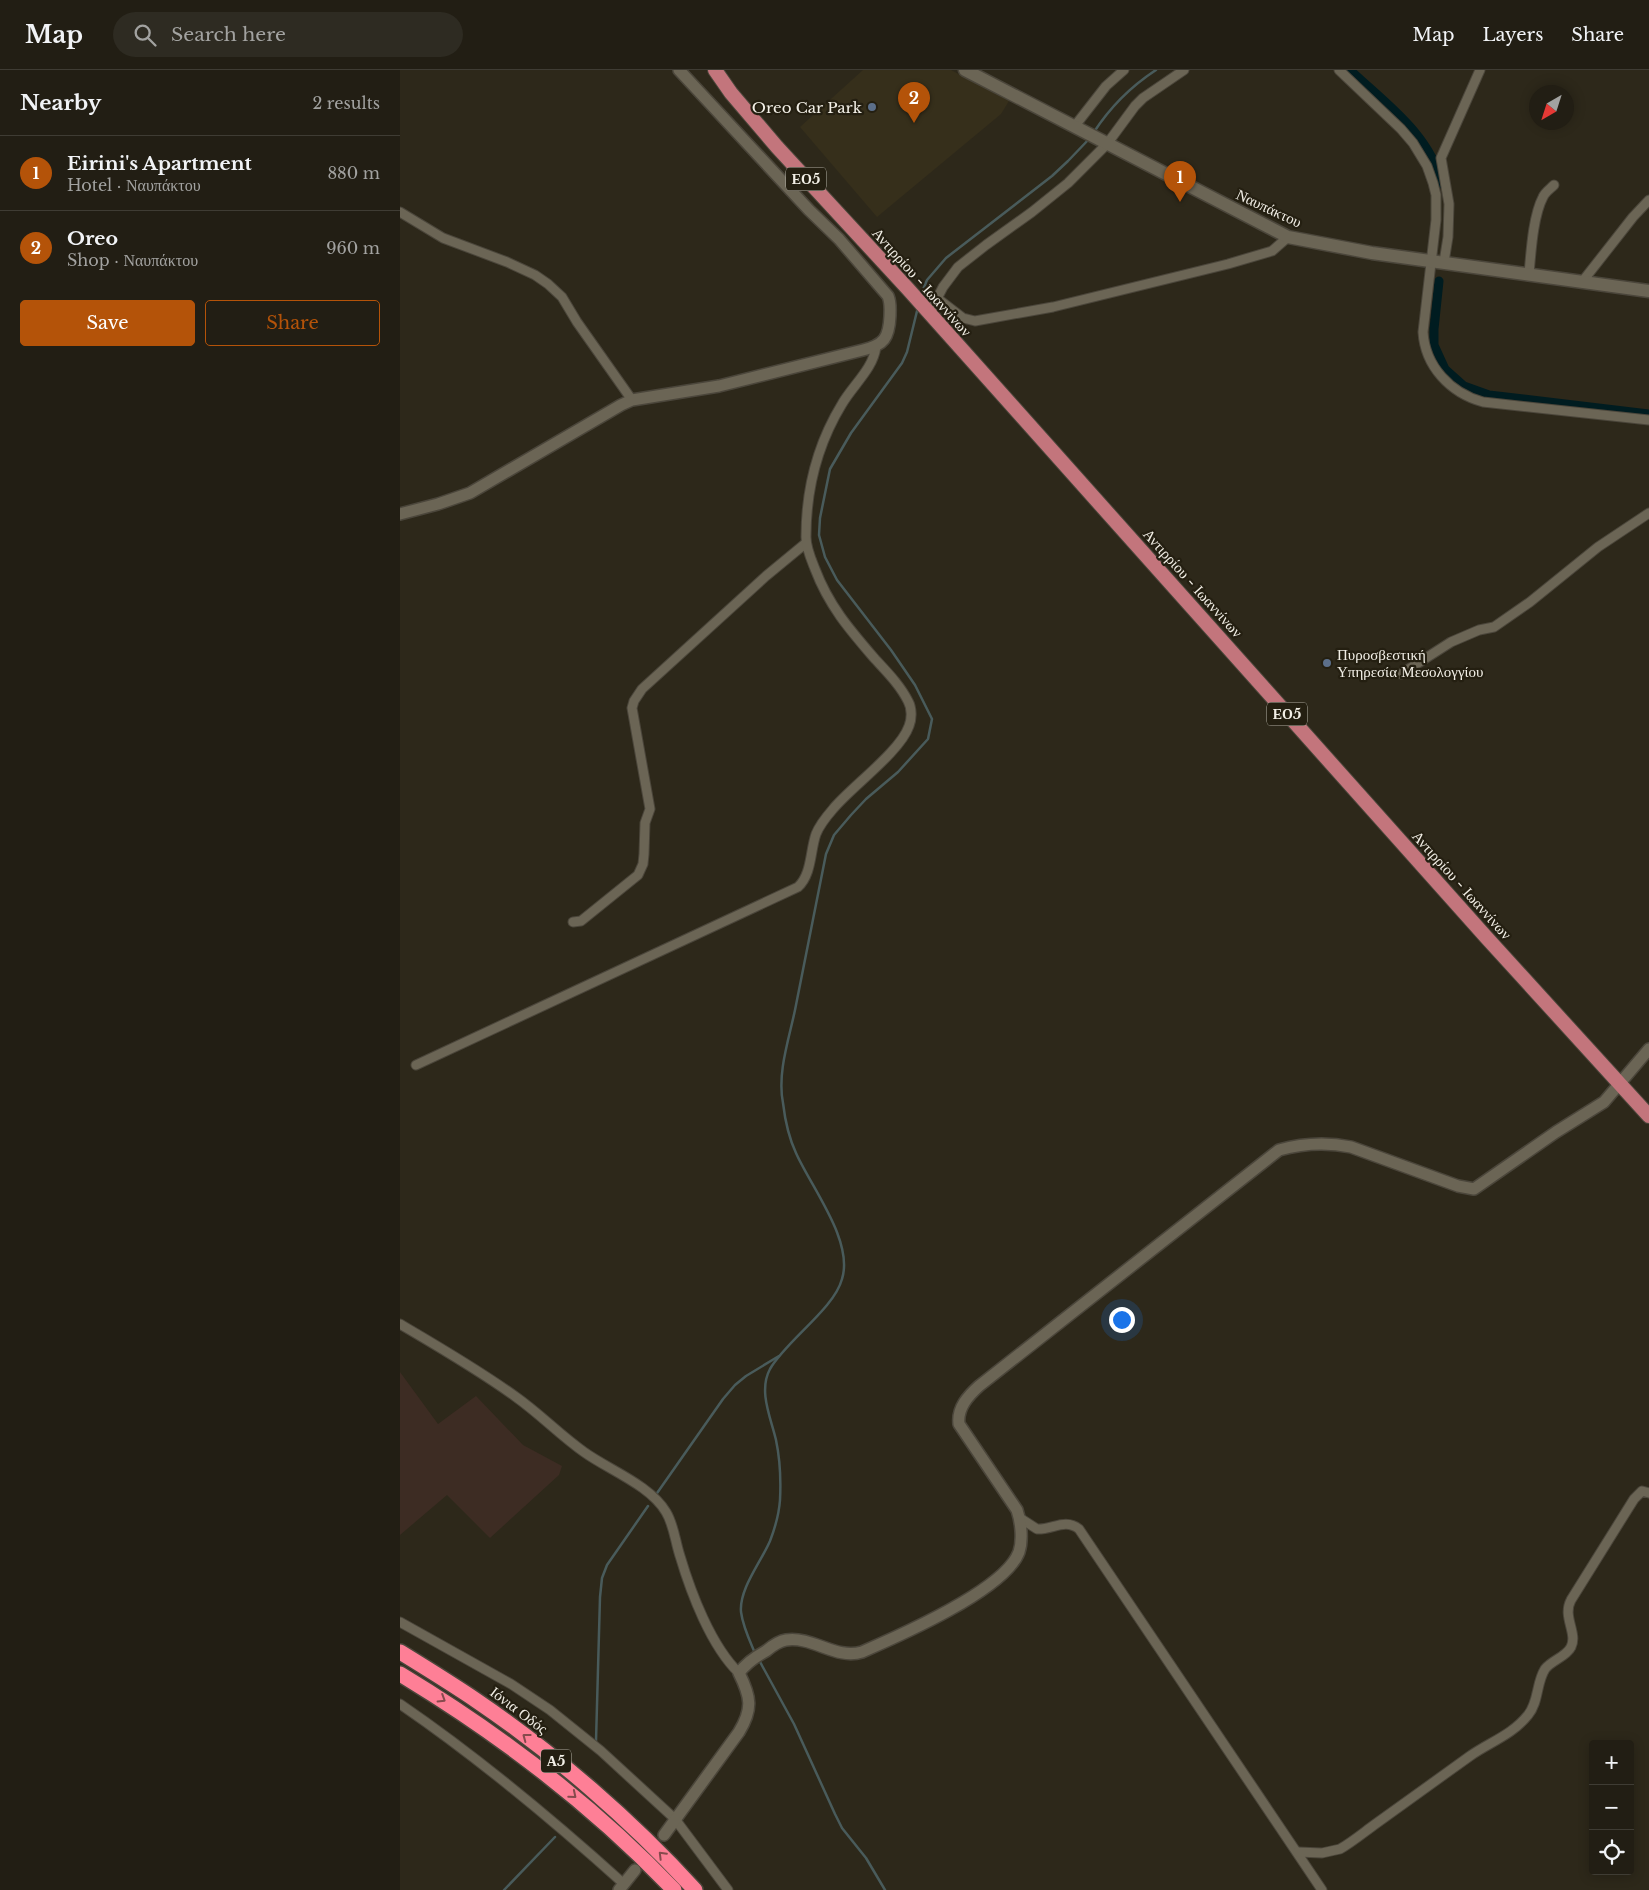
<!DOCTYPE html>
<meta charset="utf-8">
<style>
:root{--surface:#221e14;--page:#2e2b22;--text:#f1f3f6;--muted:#a2a2a0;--line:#3f3c34;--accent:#b45309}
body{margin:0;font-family:"Libre Baskerville",serif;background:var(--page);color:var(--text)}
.controls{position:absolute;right:15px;bottom:15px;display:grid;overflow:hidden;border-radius:5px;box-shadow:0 2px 12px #0003}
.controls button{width:45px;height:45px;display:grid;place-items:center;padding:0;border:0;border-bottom:1px solid var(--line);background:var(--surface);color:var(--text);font:25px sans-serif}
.compass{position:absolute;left:1129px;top:15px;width:45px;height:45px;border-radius:50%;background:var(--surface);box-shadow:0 2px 12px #0003;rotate:219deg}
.you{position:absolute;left:721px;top:1249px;width:18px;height:18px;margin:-12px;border:4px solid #fff;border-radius:50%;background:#1a73e8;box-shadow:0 0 0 8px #1a73e833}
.badge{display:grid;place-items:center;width:32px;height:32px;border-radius:50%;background:var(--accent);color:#fff;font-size:16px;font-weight:700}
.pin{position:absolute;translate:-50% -41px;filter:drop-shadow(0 1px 2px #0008)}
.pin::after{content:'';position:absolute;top:26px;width:18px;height:15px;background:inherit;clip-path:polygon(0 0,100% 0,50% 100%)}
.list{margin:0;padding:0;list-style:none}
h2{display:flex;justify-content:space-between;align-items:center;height:65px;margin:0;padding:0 20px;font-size:21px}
h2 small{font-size:16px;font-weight:400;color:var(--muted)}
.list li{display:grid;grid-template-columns:32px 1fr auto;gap:15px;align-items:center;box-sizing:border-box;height:75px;padding:0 20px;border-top:1px solid var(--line)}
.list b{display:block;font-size:19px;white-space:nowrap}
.list p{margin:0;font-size:16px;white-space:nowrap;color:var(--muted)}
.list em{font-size:16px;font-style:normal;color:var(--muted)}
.actions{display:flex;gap:10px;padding:15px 20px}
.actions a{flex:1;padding:11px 0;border:1px solid var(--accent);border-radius:5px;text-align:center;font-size:18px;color:var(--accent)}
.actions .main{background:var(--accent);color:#fff}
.icon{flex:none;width:28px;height:28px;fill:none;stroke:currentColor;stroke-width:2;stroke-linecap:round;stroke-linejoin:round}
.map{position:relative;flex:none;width:1249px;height:1820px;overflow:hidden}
header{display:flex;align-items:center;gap:30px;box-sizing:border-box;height:70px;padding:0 25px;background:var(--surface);border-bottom:1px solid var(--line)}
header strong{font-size:24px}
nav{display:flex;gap:28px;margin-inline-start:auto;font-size:18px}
.search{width:350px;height:45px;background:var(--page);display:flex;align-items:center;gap:12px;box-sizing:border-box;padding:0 18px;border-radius:28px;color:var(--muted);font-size:19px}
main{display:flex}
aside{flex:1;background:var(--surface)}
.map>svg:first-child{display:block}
.built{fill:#362f1b}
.industrial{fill:#3d2c23}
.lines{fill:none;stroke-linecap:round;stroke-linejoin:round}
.stream{stroke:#495b5b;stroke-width:2.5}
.canal{stroke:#001c20;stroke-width:9}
.minor-casing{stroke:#4b463b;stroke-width:11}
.tertiary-casing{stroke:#4b463b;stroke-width:14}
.secondary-casing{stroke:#4b463b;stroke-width:15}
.primary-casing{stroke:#4b463b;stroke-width:16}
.motorway-casing{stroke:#4b463b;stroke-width:18}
.minor{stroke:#6b6555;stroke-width:9}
.tertiary{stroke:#6b6555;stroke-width:11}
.secondary{stroke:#6b6555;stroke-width:12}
.primary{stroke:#c3757c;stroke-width:14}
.motorway{stroke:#fe7f96;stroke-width:15}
.oneway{stroke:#864a4d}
.service-dot{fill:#5c6f8a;stroke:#241f11;stroke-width:2}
.labels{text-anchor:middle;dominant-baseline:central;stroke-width:4.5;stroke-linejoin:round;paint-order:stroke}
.shield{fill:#241f11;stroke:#b4b1a6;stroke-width:1}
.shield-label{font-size:14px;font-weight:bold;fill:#f2efe6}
.poi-label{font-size:15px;fill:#f2efe6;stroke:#241f11;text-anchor:end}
.street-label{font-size:15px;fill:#f2efe6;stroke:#241f11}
</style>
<header>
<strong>Map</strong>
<div class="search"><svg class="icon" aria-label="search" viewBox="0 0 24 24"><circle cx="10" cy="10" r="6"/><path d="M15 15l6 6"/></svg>Search here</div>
<nav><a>Map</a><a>Layers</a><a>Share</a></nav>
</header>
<main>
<aside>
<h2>Nearby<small>2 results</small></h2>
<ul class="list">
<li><span class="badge">1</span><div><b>Eirini's Apartment</b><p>Hotel · Ναυπάκτου</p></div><em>880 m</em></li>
<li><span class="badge">2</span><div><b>Oreo</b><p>Shop · Ναυπάκτου</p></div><em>960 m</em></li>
</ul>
<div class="actions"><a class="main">Save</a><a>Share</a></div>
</aside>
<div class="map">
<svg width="1249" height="1820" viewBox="0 0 1249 1820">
<rect width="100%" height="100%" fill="#2d281a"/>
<polygon class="built" points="463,0 551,0 609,31 601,44 477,147 400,57"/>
<polygon class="industrial" points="0,1302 38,1354 76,1326 123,1375 162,1396 159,1405 90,1468 47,1425 0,1465"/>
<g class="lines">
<g class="stream">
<path d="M694,62C711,36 730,17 756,0"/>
<polyline points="520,227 527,210 546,188 652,106 668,91 690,68"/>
<polyline points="255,1426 323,1329 335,1315 346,1306 379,1286"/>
<path d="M355,1583C349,1569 343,1557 341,1542C339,1519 361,1492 370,1471C375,1458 379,1444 380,1430C381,1410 380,1389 376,1370C371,1348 358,1321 370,1299C387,1270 434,1239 442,1209C454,1171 411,1117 396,1083C389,1068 385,1050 383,1033C377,1003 389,969 395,940C405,888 416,836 426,784L434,765L451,745L466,729L498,702L528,669L532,649L515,615L491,580L437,510L425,487L419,465L420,448L430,399L451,363L502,293L507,282L518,237"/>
<polyline points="359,1590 394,1654 435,1744 442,1758 466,1788 485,1820"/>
<polyline points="196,1671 200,1527 202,1508 207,1495 248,1436"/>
<polyline points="104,1820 155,1767"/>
</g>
<g class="canal">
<path d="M950,0C985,33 1030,64 1042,114"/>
<polyline points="1039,211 1034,259 1034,275 1045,299 1064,316 1089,325 1249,344"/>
</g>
<defs>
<g id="minor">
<path d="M939,0L1001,59L1013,73L1027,96L1033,113L1036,125V150L1023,262C1025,296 1050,323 1083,332L1249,350"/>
<polyline points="674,57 706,16 724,0"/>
<polyline points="0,142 43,168 107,192 135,205 148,214 162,227 177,252 232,330"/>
<polyline points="1044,192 1048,167 1049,134 1041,88 1080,0"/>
<path d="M1129,204C1131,182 1133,146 1143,127C1145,122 1150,119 1154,115"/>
<polyline points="1182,212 1233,147 1249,130"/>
<polyline points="537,228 563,248 575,251 653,237 828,194 872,181 888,167"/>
<polyline points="529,244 543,217 558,197 586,175 632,142 668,113 707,74 735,36 743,28 784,0"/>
<polyline points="1001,604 1051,572 1079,560 1094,557 1130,532 1198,477 1249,443"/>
<polyline points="173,852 181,851 238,805 243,794 244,784 245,753 250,739 232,638 234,631 242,619 366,506 406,473"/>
<path d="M16,995L398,817C412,804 410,781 416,764C420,754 426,747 433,739C451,717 500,682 509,656C512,649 512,638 508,631C500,615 487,602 475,589C450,560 429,536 415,499C411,489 406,478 406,467C406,419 417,375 442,334C453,315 473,299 476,277"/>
<path d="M0,1254C39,1277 79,1300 116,1327C140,1344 160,1365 184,1382C209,1400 250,1415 266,1442C274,1455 275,1471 280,1486C291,1523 311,1576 339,1603"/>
<path d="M620,1448L637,1459C652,1460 665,1448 679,1459L922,1820"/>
<polyline points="0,1552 111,1614 150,1640 201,1681 275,1749 328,1820"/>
<path d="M0,1634C79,1688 153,1750 224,1814"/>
<path d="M898,1782L922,1783L940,1779C952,1772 963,1763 974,1755C1006,1732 1038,1709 1070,1686C1090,1672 1112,1665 1128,1645C1139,1632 1136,1613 1145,1599C1152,1590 1166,1587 1171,1577C1178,1563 1162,1547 1171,1530L1234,1429L1242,1421L1249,1423"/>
</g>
<g id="tertiary">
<path d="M0,444L38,434L70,423L221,335L232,330L319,316L463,280C484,275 489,268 490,246C490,239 491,233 488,226L439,169L409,140L279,0"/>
<path d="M264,1765L339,1662C353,1639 351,1627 339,1603C346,1593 355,1587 366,1581C372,1576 379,1571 386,1570C413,1566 436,1590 462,1582C499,1566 605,1520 619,1482C623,1470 621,1452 617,1440L559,1354C557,1338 568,1326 579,1316L879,1080C904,1073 926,1072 951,1077L1058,1116L1074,1119L1156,1062L1204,1032L1249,979"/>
<polyline points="219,1820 235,1800"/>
</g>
<polyline id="secondary" points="565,0 888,167 972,183 1249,221"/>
<polyline id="primary" points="315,0 331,23 377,77 508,219 1086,867 1249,1046"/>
<g id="motorway">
<path d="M0,1582C26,1598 52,1614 77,1631C155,1684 232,1751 295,1820"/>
<path d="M0,1604C101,1665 192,1734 274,1820"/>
</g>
</defs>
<use href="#minor" class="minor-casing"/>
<use href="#tertiary" class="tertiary-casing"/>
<use href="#secondary" class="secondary-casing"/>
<use href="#primary" class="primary-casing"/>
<use href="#motorway" class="motorway-casing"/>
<use href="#minor" class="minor"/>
<use href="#tertiary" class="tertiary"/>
<use href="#secondary" class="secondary"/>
<use href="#primary" class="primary"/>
<use href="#motorway" class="motorway"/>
</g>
<defs><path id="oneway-chevron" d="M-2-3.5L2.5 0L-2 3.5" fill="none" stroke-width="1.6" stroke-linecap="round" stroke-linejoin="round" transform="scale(1.25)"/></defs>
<g class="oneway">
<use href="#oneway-chevron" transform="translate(42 1629) rotate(32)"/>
<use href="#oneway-chevron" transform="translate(126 1667) rotate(-143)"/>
<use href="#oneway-chevron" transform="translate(173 1725) rotate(40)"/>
<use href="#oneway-chevron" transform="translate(262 1785) rotate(-135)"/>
</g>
<g class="service-dot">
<circle cx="472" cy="37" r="5"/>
<circle cx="927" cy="593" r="5"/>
</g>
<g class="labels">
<g class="shield">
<rect x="386" y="97.5" width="40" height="23" rx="4"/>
<rect x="867" y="632.5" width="40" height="23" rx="4"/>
<rect x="141" y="1679.5" width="30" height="23" rx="4"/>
</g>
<g class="shield-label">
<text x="406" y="109">ΕΟ5</text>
<text x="887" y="644">ΕΟ5</text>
<text x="156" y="1691">Α5</text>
</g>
<g class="poi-label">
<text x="462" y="37">Oreo Car Park</text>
<text x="937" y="584" text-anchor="start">Πυροσβεστική<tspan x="937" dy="17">Υπηρεσία Μεσολογγίου</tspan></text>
</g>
<g class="street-label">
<text transform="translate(869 138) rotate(25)">Ναυπάκτου</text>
<text transform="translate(522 212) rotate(48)">Αντιρρίου - Ιωαννίνων</text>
<text transform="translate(793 513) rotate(48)">Αντιρρίου - Ιωαννίνων</text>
<text transform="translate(1062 815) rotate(48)">Αντιρρίου - Ιωαννίνων</text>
<text transform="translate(119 1640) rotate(37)">Ιόνια Οδός</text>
</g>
</g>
</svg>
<div class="controls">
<button>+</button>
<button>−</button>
<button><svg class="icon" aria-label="locate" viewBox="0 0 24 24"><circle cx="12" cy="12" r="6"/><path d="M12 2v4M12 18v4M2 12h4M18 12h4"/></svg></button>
</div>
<svg class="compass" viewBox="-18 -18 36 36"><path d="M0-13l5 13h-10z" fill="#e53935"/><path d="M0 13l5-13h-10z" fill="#a2a2a0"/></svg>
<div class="you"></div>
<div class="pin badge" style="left:780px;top:132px">1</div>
<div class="pin badge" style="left:514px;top:53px">2</div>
</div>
</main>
